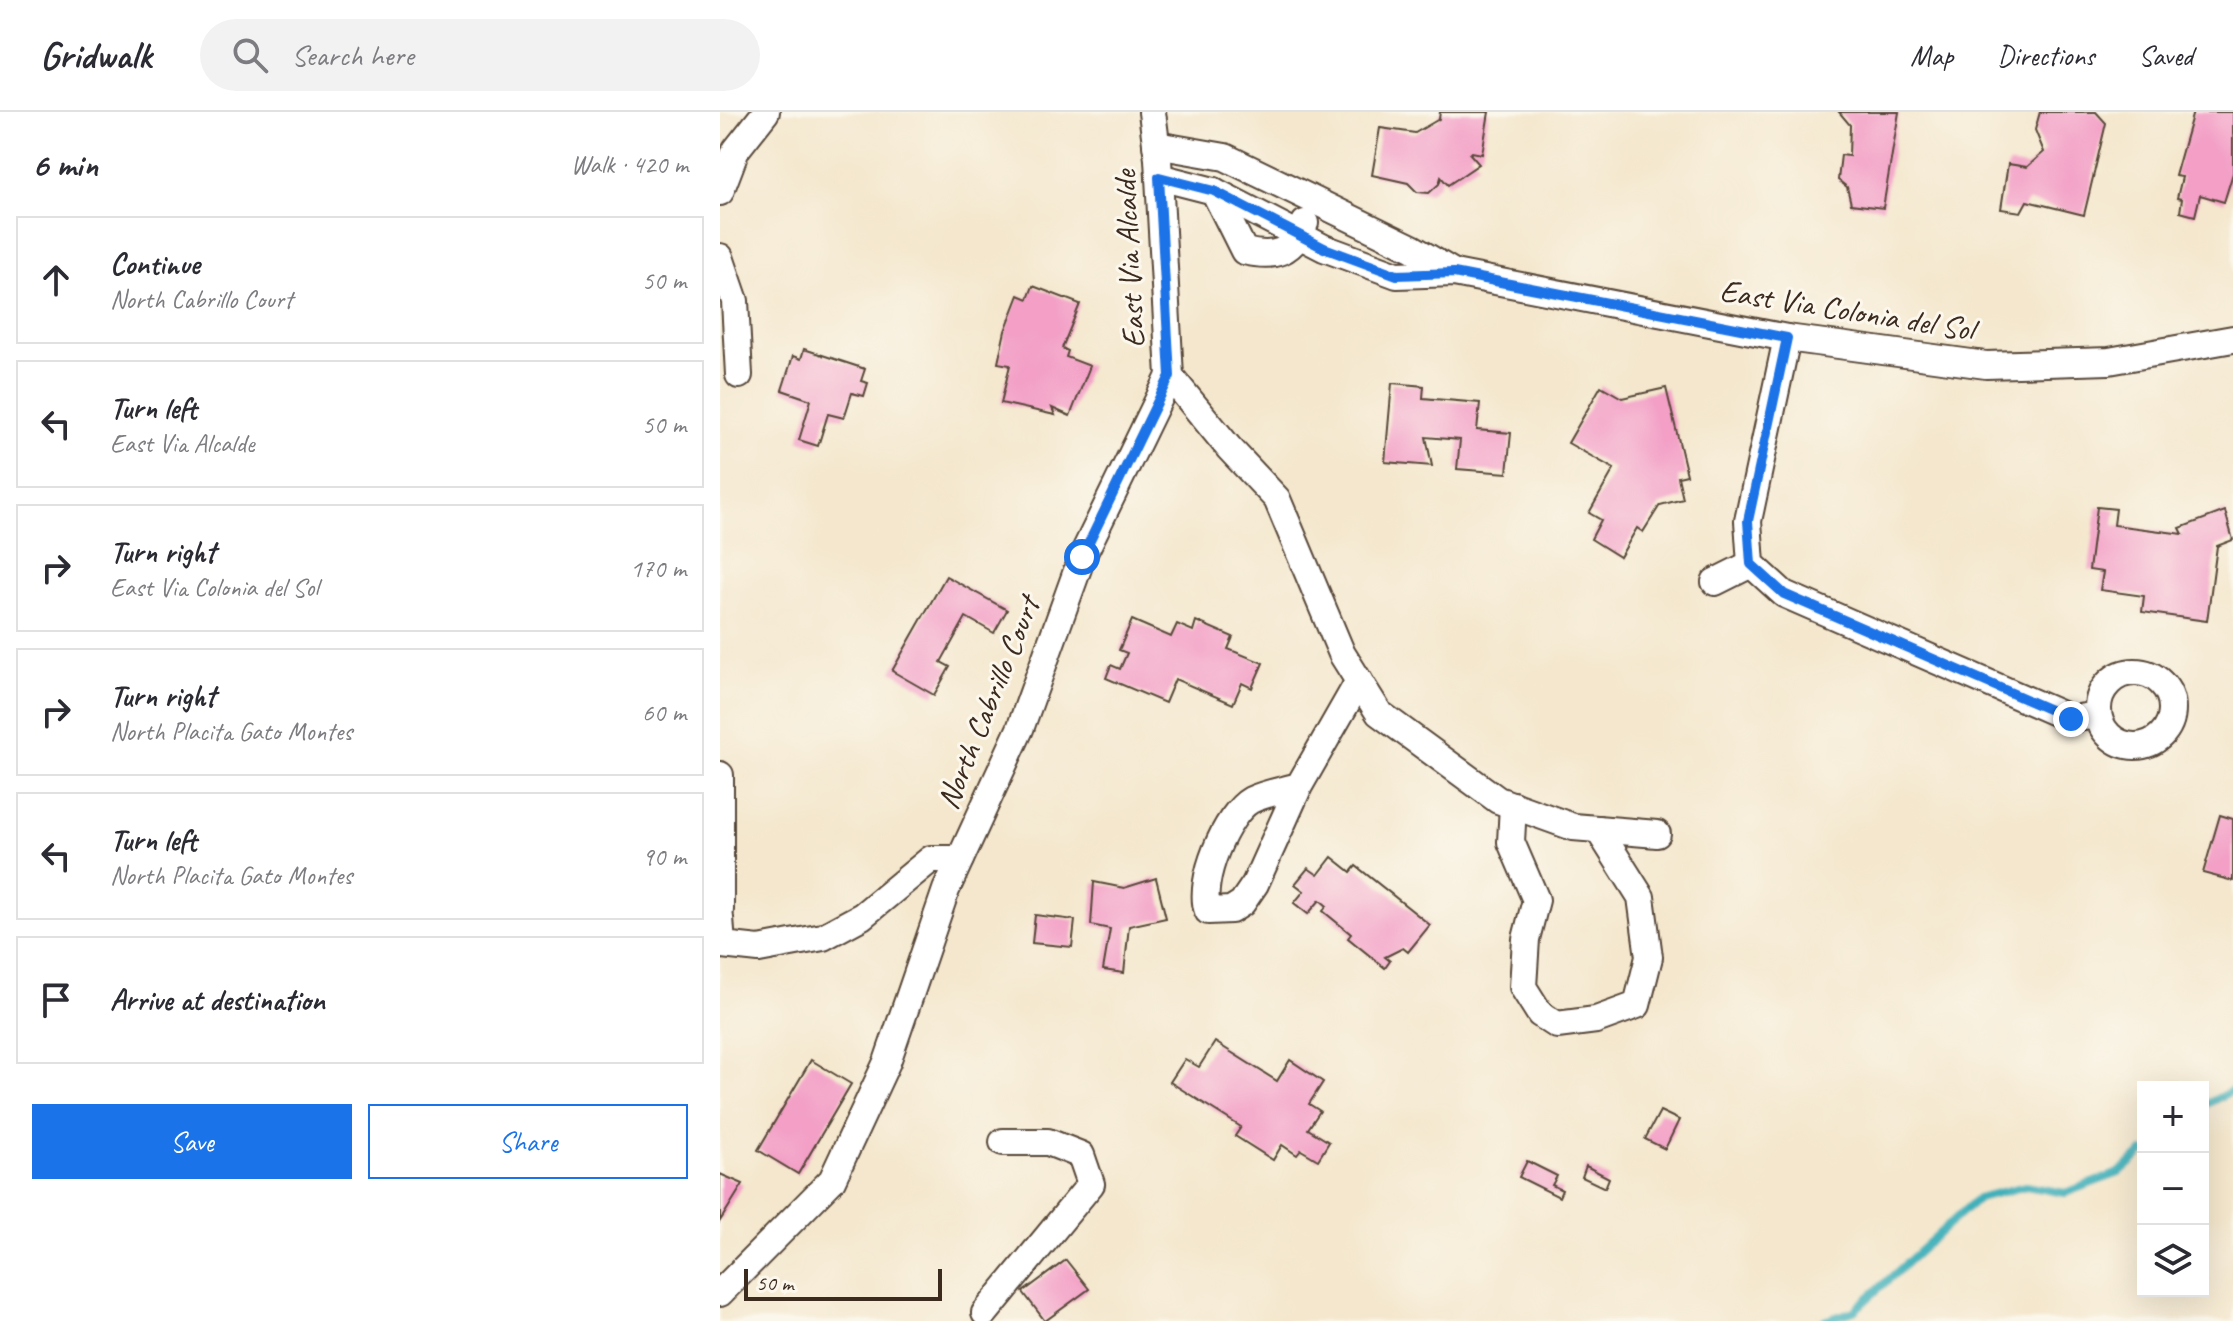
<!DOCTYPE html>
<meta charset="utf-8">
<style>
:root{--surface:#fff;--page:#f2f2f3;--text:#2b2b33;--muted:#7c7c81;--line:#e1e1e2;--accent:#1a73e8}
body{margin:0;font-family:Caveat,sans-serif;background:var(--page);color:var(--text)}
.controls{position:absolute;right:24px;bottom:24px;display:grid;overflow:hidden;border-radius:0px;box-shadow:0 8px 32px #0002}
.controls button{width:72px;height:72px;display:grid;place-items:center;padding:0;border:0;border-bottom:2px solid var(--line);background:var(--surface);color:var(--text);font:40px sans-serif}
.scale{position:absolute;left:24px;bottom:20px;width:198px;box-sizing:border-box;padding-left:8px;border:4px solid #3b2a1e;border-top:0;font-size:22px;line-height:28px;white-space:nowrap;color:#3b2a1e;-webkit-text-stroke:6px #fbf7ec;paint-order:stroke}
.stop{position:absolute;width:24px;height:24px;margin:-18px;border:6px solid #1a73e8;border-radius:50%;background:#fff}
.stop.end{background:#1a73e8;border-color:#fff;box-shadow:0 2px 8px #0008}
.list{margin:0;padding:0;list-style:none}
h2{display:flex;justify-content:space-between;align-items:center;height:104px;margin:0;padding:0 32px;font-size:34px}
h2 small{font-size:26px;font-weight:400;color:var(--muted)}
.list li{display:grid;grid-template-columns:52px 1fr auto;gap:24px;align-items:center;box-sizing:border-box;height:128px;margin:0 16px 16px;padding:0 16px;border:2px solid var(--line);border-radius:0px}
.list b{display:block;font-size:30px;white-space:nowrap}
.list p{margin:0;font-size:26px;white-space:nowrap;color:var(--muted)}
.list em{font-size:26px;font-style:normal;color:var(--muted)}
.actions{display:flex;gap:16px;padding:24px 32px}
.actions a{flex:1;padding:18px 0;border:2px solid var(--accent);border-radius:0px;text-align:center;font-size:28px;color:var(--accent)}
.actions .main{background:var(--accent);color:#fff}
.icon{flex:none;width:44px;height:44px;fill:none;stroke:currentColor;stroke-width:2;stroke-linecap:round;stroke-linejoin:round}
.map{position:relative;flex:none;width:1513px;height:1209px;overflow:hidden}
header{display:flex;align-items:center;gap:48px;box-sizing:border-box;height:112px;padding:0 40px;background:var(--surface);border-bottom:2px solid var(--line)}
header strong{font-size:38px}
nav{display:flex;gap:44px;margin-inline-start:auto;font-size:28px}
.search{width:560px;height:72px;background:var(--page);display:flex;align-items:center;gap:20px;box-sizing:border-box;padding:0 28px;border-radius:44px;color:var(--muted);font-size:30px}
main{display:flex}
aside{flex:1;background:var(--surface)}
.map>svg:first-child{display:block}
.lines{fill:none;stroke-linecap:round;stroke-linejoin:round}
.stream{stroke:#40b0ba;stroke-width:8}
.building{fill:#f39fc6}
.minor-casing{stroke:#574638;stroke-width:30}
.minor{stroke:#fff;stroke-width:26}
.route{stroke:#1a73e8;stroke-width:10}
.labels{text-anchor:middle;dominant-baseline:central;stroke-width:6;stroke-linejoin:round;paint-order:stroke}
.street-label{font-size:32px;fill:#3b2a1e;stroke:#fbf7ec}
</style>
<header>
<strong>Gridwalk</strong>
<div class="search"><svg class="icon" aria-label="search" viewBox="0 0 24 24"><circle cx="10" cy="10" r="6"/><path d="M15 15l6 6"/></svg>Search here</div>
<nav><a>Map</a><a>Directions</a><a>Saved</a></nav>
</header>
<main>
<aside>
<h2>6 min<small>Walk · 420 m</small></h2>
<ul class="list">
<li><svg class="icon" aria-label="ahead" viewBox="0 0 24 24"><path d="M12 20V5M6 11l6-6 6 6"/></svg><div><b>Continue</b><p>North Cabrillo Court</p></div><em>50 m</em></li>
<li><svg class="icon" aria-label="left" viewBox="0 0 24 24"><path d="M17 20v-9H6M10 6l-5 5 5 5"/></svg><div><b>Turn left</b><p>East Via Alcalde</p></div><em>50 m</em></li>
<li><svg class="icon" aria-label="right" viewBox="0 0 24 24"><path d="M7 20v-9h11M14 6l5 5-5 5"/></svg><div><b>Turn right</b><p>East Via Colonia del Sol</p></div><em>170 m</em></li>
<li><svg class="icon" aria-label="right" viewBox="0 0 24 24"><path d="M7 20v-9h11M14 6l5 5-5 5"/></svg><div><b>Turn right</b><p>North Placita Gato Montes</p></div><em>60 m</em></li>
<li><svg class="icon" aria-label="left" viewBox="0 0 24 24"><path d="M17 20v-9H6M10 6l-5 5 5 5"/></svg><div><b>Turn left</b><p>North Placita Gato Montes</p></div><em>90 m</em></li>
<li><svg class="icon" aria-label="arrive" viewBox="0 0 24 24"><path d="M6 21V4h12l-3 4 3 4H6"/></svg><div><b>Arrive at destination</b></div></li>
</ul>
<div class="actions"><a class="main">Save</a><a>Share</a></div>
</aside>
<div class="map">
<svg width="1513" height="1209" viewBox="0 0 1513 1209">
<rect width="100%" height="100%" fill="#fbf7ec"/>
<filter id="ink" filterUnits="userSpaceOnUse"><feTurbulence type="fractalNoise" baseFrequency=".0125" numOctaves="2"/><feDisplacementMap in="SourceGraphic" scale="16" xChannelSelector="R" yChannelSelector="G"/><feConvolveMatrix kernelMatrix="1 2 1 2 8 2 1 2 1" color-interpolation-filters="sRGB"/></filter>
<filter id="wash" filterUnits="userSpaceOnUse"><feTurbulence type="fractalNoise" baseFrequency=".006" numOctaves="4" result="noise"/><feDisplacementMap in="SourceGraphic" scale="32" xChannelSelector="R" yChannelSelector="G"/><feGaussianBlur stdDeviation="1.8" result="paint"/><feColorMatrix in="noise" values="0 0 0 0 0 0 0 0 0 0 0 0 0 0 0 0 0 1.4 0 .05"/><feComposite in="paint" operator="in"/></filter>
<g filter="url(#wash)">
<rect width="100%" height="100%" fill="#f4e7cd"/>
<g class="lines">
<g class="stream">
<polyline points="1483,994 1513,978"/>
<polyline points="1104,1209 1134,1199 1258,1086 1306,1074 1345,1081 1399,1061 1423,1040"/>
</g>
</g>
<g id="blocks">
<g class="building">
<polygon points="720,0 769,0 762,42 752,40 750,42 759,52 728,73 721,65 719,72 709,81 697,80 688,71 652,63 660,16 695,21 719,7"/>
<polygon points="1119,0 1179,0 1163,96 1131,92 1127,75 1118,68 1121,43 1129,44 1130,13"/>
<polygon points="1320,0 1376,0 1386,11 1364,103 1307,89 1301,100 1281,97 1288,52 1307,55 1324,40 1315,18"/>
<polygon points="1473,0 1513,0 1513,61 1504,90 1480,83 1475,104 1460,100 1462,87 1457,86 1462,65 1455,64"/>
<polygon points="313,174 360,192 342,236 348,239 346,245 370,254 350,304 332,296 335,303 281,291 290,253 278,251 285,219 299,183 308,187"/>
<polygon points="84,237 145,257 141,269 148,271 144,284 132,281 124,306 108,302 98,334 79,328 91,288 62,278 73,244 81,247"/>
<polygon points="672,271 704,274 703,286 760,291 757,318 791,321 787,361 737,357 740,328 706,325 712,354 665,350"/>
<polygon points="881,274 902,286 946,276 967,363 958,365 963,387 940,393 923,420 917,416 900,445 871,427 881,408 869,401 894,357 848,331"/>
<polygon points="1377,395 1396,397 1394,413 1463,422 1460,416 1505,399 1513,428 1497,434 1487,509 1422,500 1424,484 1380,478 1383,460 1369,458"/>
<polygon points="226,464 287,498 274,521 246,505 221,550 230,555 214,583 172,559"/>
<polygon points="412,508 451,525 457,512 473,519 476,509 513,525 508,537 543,551 532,576 522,571 513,592 455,567 445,591 386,566 391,553 400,557 407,541 399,538"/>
<polygon points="1500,703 1513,707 1513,769 1483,761"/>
<polygon points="612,745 631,760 636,754 710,813 688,840 683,836 665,845 670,849 665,856 628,826 631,822 603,799 607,794 600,788 588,802 574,791 584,779 575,772 588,756 598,763"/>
<polygon points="436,766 446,806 409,814 404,861 383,858 390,817 371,813 374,770 404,776"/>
<polygon points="315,803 355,808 352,835 312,831"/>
<polygon points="495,930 557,969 570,948 603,970 589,992 600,999 588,1017 609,1030 598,1048 581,1038 577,1043 562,1033 553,1048 515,1024 521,1015 450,970 465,947 479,955"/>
<polygon points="91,948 131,972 78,1062 38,1038"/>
<polygon points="940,999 959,1008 945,1037 925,1027"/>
<polygon points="807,1049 837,1064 832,1073 842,1078 839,1085 799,1065"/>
<polygon points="866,1054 889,1066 885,1076 862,1065"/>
<polygon points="0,1062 23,1072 0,1109"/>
<polygon points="346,1148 369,1177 325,1209 303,1180"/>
</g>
</g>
</g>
<g filter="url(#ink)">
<use href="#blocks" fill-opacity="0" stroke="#574638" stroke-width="2"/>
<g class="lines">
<defs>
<g id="minor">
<polyline points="432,0 438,47 450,264 509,336 557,387 622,542 659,601 778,688 853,715 937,722"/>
<polyline points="436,33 505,45 692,136 734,161"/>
<polyline points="439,65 494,79 604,136 677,163 734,161 1067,226 1266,253 1389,249 1513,227"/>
<path d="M494,79L524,139C554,146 572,142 585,111"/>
<polyline points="0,80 16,38 46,0"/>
<polyline points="0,145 15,189 19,263"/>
<polyline points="1067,226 1028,409 1031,452 1064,482 1351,607 1378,603"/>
<polyline points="995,470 1031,452"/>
<circle cx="1415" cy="597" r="37"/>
<polyline points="0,663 0,798"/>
<path d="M579,674C564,678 546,681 531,688C506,702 477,771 488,799L511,798L522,791L535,772L579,674L639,569"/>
<polyline points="793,693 791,730 816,788 806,827 803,875 820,902 837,913 876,908 917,893 929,845 921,785 878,717"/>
<polyline points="0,806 2,833 39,837 103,825 142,804 211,747 240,747"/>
<polyline points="0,1181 112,1068 167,950 226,778 300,617 362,445 450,264"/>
<polyline points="265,1201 371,1072 361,1043 328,1030 283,1030"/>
</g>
</defs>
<use href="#minor" class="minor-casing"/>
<use href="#minor" class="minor"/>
</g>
</g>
<g class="lines" filter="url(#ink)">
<polyline class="route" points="362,445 450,264 439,65 494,79 604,136 677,163 734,161 1067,226 1028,409 1031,452 1064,482 1351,607"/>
</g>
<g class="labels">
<g class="street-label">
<text transform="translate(409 147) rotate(-93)">East Via Alcalde</text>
<text transform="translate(1127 198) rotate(9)">East Via Colonia del Sol</text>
<text transform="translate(268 591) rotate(-68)">North Cabrillo Court</text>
</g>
</g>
</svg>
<div class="controls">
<button>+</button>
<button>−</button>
<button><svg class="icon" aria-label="layers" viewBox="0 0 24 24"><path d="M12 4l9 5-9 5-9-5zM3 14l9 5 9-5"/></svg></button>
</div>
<div class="scale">50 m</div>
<div class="stop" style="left:362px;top:445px"></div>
<div class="stop end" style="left:1351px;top:607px"></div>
</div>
</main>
